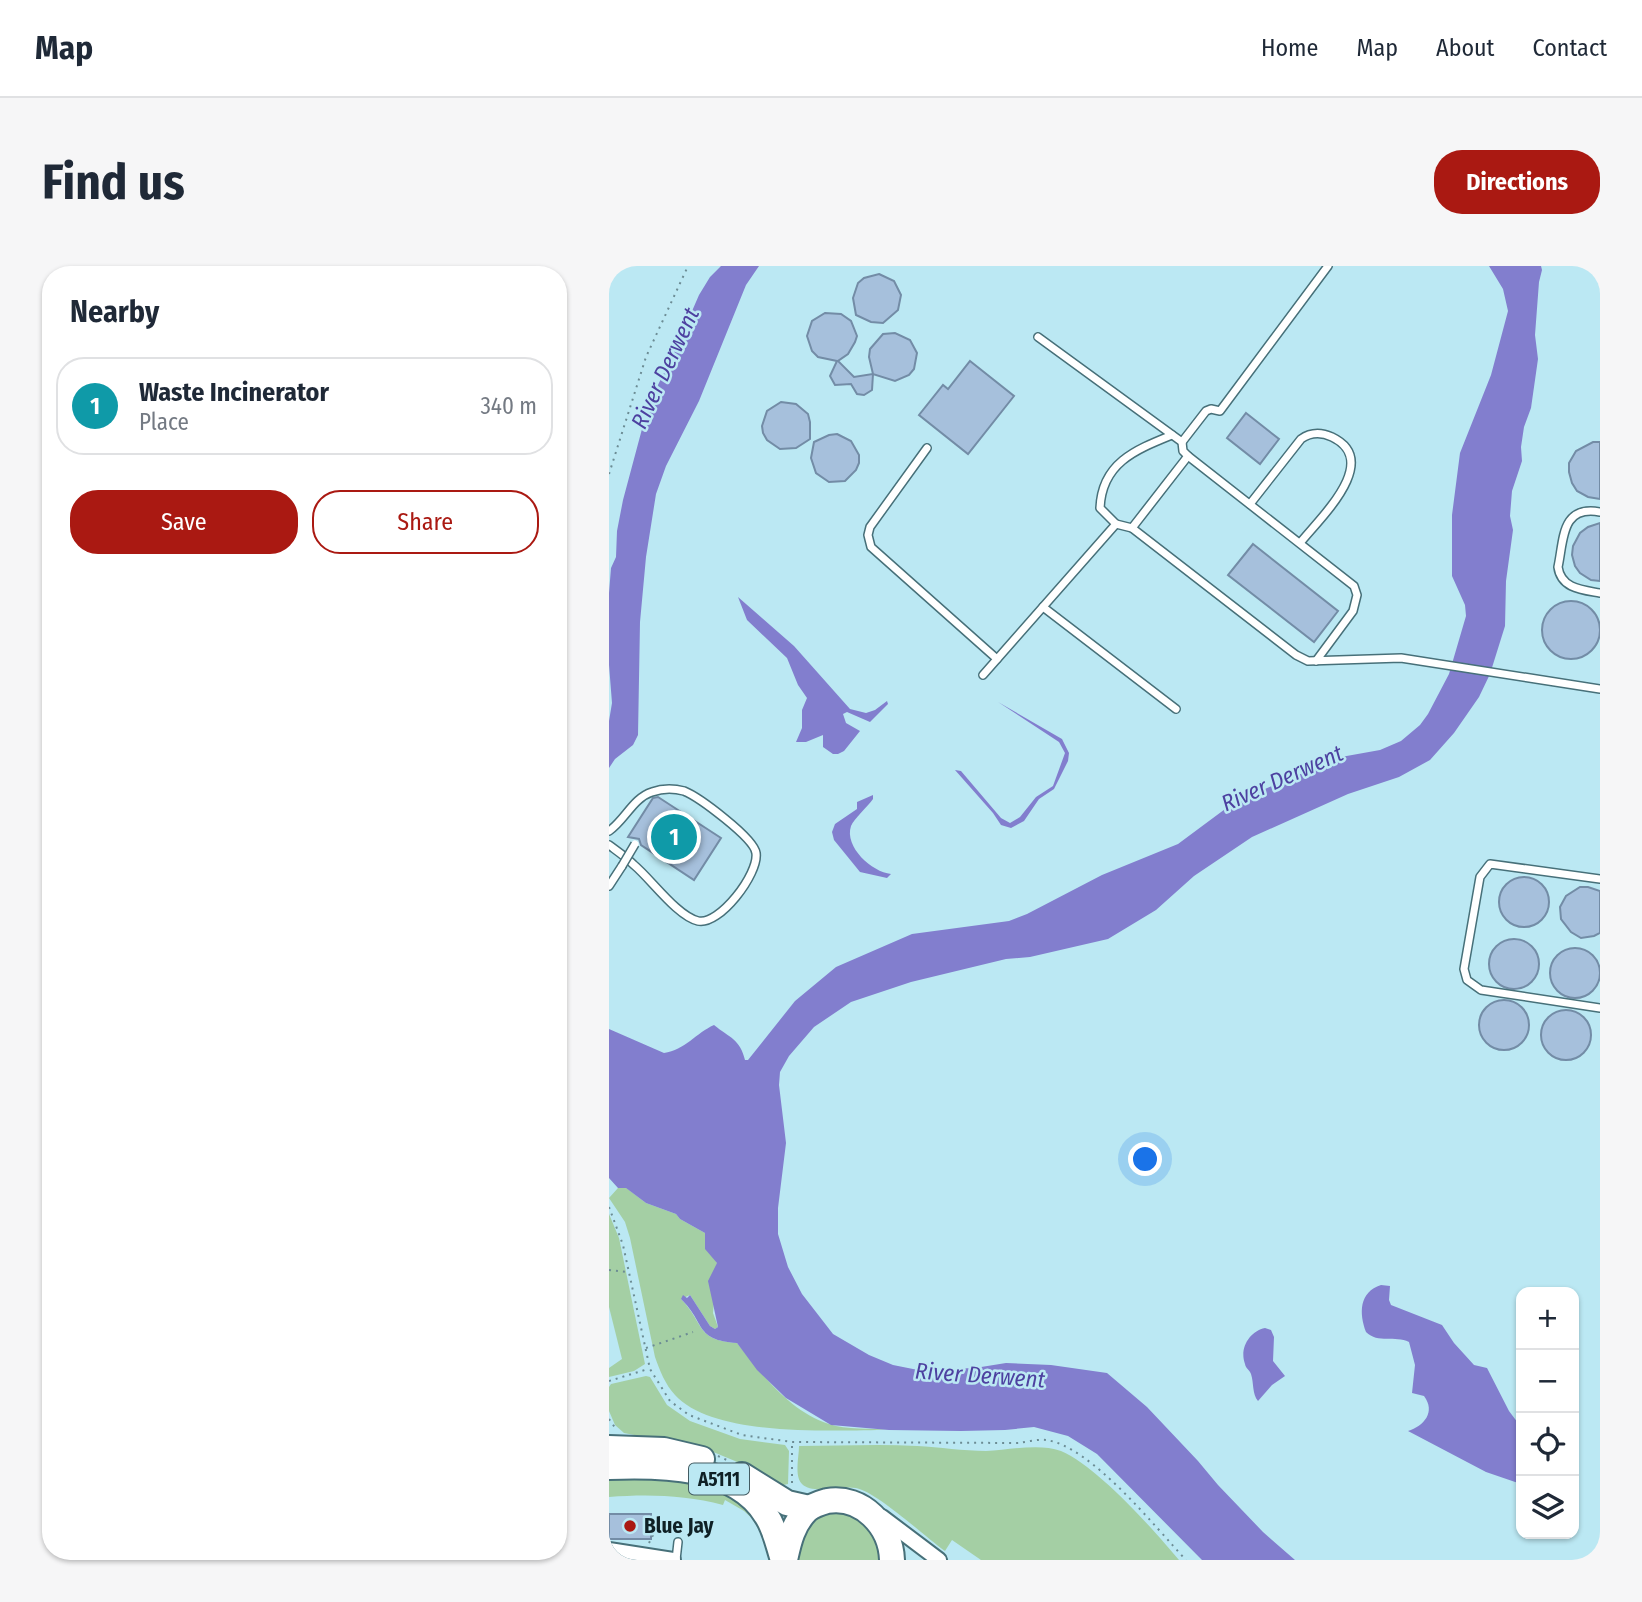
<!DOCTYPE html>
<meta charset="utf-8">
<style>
:root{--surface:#fff;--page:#f6f6f7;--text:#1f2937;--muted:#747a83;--line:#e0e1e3;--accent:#aa1912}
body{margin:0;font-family:"Fira Sans Condensed",sans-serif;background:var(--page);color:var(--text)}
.controls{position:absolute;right:21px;bottom:21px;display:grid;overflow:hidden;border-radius:14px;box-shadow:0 2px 5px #0004}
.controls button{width:63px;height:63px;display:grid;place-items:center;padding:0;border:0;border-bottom:2px solid var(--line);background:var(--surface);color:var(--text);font:35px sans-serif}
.you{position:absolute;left:537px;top:894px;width:24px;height:24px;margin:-18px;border:5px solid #fff;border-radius:50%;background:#1a73e8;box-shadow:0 0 0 10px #1a73e833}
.badge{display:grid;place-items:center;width:46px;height:46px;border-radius:50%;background:var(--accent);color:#fff;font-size:23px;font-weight:700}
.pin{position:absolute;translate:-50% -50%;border:4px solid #fff;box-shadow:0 2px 7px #0006}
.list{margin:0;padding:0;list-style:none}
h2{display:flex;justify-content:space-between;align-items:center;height:91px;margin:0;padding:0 28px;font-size:30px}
h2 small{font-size:23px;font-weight:400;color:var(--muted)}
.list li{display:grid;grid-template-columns:46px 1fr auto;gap:21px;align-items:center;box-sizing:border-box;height:98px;margin:0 14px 14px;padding:0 14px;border:2px solid var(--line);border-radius:28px}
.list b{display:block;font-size:26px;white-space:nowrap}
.list p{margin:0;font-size:23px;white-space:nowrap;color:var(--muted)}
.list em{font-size:23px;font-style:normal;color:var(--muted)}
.actions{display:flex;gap:14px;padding:21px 28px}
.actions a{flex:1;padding:16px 0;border:2px solid var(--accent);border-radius:28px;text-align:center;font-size:24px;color:var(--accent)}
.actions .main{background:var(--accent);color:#fff}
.icon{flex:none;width:38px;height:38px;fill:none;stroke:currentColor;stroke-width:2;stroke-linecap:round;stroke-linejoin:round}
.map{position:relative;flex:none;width:991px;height:1294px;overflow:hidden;border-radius:28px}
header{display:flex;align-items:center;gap:42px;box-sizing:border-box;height:98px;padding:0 35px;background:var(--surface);border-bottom:2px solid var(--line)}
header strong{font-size:33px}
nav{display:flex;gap:38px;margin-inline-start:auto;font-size:24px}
.intro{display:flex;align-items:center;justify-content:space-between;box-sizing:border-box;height:168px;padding:0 42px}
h1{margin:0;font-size:49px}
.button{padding:18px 32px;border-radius:28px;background:var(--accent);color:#fff;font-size:24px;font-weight:700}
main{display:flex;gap:42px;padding:0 42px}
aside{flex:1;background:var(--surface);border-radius:28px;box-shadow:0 2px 5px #0004}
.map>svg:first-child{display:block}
.green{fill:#a4cfa4}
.water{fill:#827ece}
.building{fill:#a6c0dc;stroke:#738ca6;stroke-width:2}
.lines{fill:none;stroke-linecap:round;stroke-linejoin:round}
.lane-casing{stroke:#477079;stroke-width:10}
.street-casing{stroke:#477079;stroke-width:18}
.highway-casing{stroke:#477079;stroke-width:28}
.path{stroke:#6c8c94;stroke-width:2;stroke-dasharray:2 5;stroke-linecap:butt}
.lane{stroke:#fff;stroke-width:7}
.street{stroke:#fff;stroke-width:14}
.highway{stroke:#fff;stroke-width:24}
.lane-bridge-casing{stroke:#477079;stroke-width:10;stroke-linecap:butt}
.lane-bridge{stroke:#fff;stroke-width:7}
.poi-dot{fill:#aa1912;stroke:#bbe8f3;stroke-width:2.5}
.labels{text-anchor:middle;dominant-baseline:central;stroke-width:5;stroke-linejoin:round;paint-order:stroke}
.shield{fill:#bbe8f3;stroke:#435c63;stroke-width:2}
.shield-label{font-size:19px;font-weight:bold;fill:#0f2025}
.poi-label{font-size:21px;font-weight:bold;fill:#0f2025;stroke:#bbe8f3;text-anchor:start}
.water-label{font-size:23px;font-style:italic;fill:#4d41a0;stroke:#bbe8f3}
</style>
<header>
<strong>Map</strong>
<nav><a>Home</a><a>Map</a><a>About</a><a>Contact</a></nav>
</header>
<div class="intro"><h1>Find us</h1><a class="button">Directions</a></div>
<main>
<aside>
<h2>Nearby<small></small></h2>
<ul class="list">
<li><span class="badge" style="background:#0f9aa8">1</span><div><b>Waste Incinerator</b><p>Place</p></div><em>340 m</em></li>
</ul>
<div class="actions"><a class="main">Save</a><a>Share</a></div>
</aside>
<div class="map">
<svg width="991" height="1294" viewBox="0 0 991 1294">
<rect width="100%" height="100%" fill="#bbe8f3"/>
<g class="green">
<path d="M16,921L37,937L67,948L71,953L96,967L108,997L104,1047L109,1061L106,1063L101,1060L81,1029L72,1033C96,1058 86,1074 128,1077C153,1108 180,1145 220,1158C238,1164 261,1162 280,1164C225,1164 105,1172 66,1129C56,1118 51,1105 46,1091L21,972L16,956L0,932L9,922Z"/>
<polygon points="0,948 10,972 36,1098 25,1105 0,1111 0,1102 13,1093 0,1041"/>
<polygon points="37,1110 41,1111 58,1139 81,1155 131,1173 176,1179 180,1185 179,1218 170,1220 126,1195 97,1183 15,1167 6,1159 0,1145 0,1121 2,1118"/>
<path d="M190,1180C229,1180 269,1178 308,1180C331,1181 354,1185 377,1185C401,1184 430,1177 452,1185C488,1200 544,1263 570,1294H372L343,1274L336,1285C316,1271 268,1226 247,1222C232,1219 204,1229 193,1218C185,1210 190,1191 190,1180Z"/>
<path d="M0,1207L97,1216L140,1233L147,1256L135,1245L116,1234L114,1239C76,1229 39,1228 0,1231Z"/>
<polygon points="232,1244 260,1256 273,1294 186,1294 192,1264 212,1248"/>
</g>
<g class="water">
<polygon points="112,0 150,0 137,19 90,135 57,200 47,228 37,291 31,356 29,469 24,479 6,493 0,502 0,455 3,437 0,399 0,327 2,302 7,291 8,265 14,234 33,163 48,121 67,82 90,29 101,11"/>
<path d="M880,0H932L933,4L930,16L926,69L929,93L922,142L915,161L912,181L913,195L903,225L901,250L904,264L897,315L896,360L881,408L870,431L845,467L821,494L790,511L739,528L643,571L585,610L547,644L499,673L421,691L397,693L302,716L242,736L205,761L180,790L171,806L170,819L177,877L169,942V968L179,1001L193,1028L224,1068L260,1089L284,1099L309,1104L366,1102L397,1097L442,1099L498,1107L538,1141L589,1195L609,1219L654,1266L686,1294H593L488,1188L459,1170L425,1161L396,1164L352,1165L280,1164L222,1159L177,1132L148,1104L128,1077C85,1074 97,1057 72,1033L74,1029L78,1032L81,1029L101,1060L106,1063L109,1061L99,1015L108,997L96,983V967L71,953L67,948L37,937L17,922H9L0,912V763L55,787C76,784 87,767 105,759C121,772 131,773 136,794H139L186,735L227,701L303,668L400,655L418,648L493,609L569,578L635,529L651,525L732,491L771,484L792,475L811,459L819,448L840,408L857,350L856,339L843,310V249L851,187L882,109L899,45L894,23Z"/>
<polygon points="129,331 185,380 241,443 257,447 266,444 278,435 279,438 261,456 238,446 234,448 237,457 251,465 235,485 229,488 224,488 214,481 214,469 197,476 187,476 193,462 193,444 198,432 189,419 178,392 138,354"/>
<polygon points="389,436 453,473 460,487 459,495 445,523 430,533 415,555 402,562 392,559 384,547 346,504 352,505 392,552 401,557 411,551 427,531 444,520 456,487 450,476"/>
<path d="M264,529V533C259,540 245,553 242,560C235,581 263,606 282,608L278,612L251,606L225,574L223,566L226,558L248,543V536Z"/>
<path d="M772,1019L781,1020L780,1034L782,1039L833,1059L845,1077L865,1099L878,1102L900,1145L912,1161V1218L877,1206L799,1165C815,1160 827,1146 815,1130L803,1127L806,1099L800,1076C786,1069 769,1078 757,1066C750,1047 750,1026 772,1019Z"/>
<path d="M656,1062L662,1064L665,1071L664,1095L676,1110L663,1119L649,1135C643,1128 645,1117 642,1108C640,1103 637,1103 636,1098C630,1082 641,1065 656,1062Z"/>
</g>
<g class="building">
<polygon points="270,8 285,15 292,29 289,44 274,57 262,56 247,49 244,32 249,17 255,12"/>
<polygon points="216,47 232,48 242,55 248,70 246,76 239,88 229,95 245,111 264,108 260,91 261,83 274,68 286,67 301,74 308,87 305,103 300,109 286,115 264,108 263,124 255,129 248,128 242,118 226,119 221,110 228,95 209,91 203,85 198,70 203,55"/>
<polygon points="361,95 405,130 359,188 310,149 334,119 339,123"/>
<polygon points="172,136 187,138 199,148 201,156 201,173 187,182 171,183 158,174 154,167 153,160 158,145"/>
<polygon points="637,147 670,173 651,198 618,172"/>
<polygon points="228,168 242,175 250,189 250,197 247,204 236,215 220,216 207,207 202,192 205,176 220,169"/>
<polygon points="984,176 991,176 991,233 979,231 968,225 963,217 960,206 960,197 967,185"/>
<polygon points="991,257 991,315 982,314 971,307 966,300 963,289 964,280 971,267 979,261"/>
<polygon points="644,278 729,345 705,376 619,309"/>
<circle cx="962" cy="364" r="29"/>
<polygon points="49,531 112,572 85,614 32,579 30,573 19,571 44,532"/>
<circle cx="915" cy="636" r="25"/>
<polygon points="971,621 979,621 991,625 991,667 985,670 972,672 962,666 952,653 951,641 957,630"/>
<circle cx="905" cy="698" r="25"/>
<circle cx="966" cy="707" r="25"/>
<circle cx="895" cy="759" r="25"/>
<circle cx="957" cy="769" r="25"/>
<rect x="0" y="1248" width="42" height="25"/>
</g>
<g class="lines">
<defs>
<g id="lane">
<polyline points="429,71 573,176 574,185 579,190 745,320 748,329 744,345 707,395"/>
<path d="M563,169C526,184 493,197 491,242L507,258L523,262L687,389L699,395L792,392L991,423"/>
<polyline points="573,176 597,145 602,143 611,145 719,0"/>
<polyline points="318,182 261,261 259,269 262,281 388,393"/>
<path d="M641,238L692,173C702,166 712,166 723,171C773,195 711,252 691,277"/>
<path d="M991,246C952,239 955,273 949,301C952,323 974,324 991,327"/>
<polyline points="523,262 579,190"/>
<polyline points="434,341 567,443"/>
<polyline points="374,409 507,258"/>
<path d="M0,565C16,554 24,532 43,526C54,522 64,522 75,525C90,531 145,572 147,587C150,608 110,660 89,655C68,650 42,613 25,599C17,591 8,585 0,579"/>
<polyline points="991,613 881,598 871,611 855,703 858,714 872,724 991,742"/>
<polyline points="0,620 13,600"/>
<polyline points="67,1294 69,1276"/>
</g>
<g id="street">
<polyline points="273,1251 330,1294"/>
<polyline points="0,1284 64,1294"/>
</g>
<g id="highway">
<polyline points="0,1182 55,1184 93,1193"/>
<path d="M0,1201C51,1199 127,1199 157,1249C166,1262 169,1279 174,1294"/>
<polyline points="133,1209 178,1237 200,1242"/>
<path d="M176,1294C180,1275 184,1258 198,1244C204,1239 211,1237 218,1235C253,1229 282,1260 283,1294"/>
</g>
</defs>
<use href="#lane" class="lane-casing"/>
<use href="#street" class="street-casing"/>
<use href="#highway" class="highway-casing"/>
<g class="path">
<polyline points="0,208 37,91 79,0"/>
<path d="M0,941L14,979L41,1103L61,1135L80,1149L133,1169L183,1176L409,1177C418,1176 428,1173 437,1174C482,1180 546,1261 577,1294"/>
<polyline points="0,1004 18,1006"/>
<polyline points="37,1082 84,1066"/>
<polyline points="0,1115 39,1103"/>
<polyline points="0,1153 7,1163"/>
<polyline points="109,1190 120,1195"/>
<polyline points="183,1217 183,1177"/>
<polyline points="40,1277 49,1259 62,1254 72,1259"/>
</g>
<use href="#lane" class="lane"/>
<use href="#street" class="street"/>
<use href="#highway" class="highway"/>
<defs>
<polyline id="lane-bridge" points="13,600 26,578"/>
</defs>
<use href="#lane-bridge" class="lane-bridge-casing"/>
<use href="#lane-bridge" class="lane-bridge"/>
</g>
<circle class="poi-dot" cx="21" cy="1260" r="7"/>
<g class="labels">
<rect class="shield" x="80" y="1197.5" width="60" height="31" rx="5"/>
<g class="shield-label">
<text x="110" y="1213">A5111</text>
</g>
<g class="poi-label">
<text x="35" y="1260">Blue Jay</text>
</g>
<g class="water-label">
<text transform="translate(56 102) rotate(-65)">River Derwent</text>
<text transform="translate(673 512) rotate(-24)">River Derwent</text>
<text transform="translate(371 1109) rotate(4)">River Derwent</text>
</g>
</g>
</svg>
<div class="controls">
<button>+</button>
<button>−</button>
<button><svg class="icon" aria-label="locate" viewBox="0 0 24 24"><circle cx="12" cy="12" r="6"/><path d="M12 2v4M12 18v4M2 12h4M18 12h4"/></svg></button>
<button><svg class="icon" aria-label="layers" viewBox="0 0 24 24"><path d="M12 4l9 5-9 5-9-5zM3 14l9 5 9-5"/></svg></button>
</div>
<div class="you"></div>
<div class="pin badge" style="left:65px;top:571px;background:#0f9aa8">1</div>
</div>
</main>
